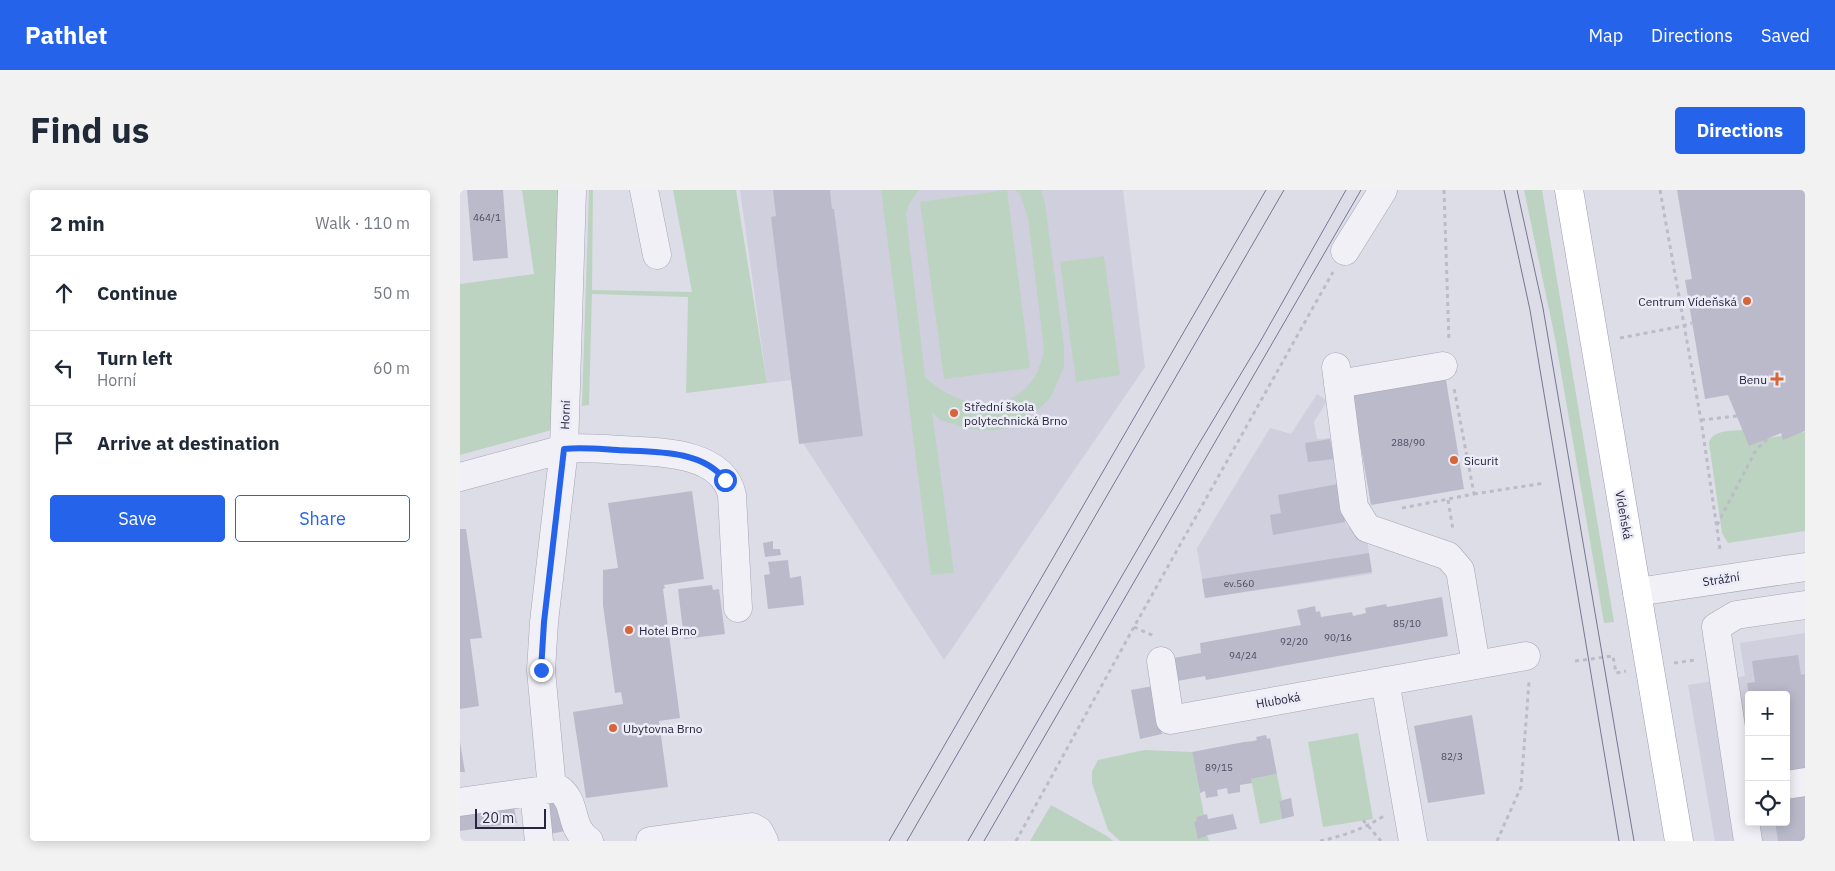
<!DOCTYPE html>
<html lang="en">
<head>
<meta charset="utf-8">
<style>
  :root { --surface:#fff; --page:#f2f2f3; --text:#1f2937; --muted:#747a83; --line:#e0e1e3; --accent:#2563eb }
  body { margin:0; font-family:"IBM Plex Sans",sans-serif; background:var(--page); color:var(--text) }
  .controls { position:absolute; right:15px; bottom:15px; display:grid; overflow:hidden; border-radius:5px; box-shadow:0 2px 12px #0003 }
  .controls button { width:45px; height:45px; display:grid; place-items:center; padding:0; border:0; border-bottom:1px solid var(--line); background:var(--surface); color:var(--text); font:25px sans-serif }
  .scale { position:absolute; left:15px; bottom:12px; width:71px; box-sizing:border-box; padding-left:5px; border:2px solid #272540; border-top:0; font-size:14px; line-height:18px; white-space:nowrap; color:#272540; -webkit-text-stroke:4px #ececf6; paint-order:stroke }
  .stop { position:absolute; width:15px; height:15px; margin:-11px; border:4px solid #2563eb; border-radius:50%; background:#fff }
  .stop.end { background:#2563eb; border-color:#fff; box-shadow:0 1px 5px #0008 }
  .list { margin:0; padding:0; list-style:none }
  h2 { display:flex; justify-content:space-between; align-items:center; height:65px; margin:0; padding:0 20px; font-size:21px }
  h2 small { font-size:16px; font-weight:400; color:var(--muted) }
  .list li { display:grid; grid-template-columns:32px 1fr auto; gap:15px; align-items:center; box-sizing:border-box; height:75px; padding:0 20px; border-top:1px solid var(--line) }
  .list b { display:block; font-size:19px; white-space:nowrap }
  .list p { margin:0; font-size:16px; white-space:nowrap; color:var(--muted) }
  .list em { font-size:16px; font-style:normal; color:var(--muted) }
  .actions { display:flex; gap:10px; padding:15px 20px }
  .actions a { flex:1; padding:11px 0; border:1px solid var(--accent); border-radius:5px; text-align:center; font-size:18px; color:var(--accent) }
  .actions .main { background:var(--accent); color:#fff }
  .icon { flex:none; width:28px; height:28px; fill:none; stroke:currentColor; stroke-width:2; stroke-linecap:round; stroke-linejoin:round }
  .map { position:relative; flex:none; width:1345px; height:651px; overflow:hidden; border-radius:5px }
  header { display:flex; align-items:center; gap:30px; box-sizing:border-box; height:70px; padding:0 25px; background:var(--accent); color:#fff }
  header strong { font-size:24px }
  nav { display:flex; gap:28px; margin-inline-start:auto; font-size:18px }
  .intro { display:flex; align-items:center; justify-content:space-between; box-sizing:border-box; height:120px; padding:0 30px }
  h1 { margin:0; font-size:35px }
  .button { padding:12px 22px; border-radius:5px; background:var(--accent); color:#fff; font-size:18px; font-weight:700 }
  main { display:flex; gap:30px; padding:0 30px }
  aside { flex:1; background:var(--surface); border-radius:5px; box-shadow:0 2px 12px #0003 }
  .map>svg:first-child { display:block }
  .built { fill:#cfcfdd; fill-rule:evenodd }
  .green { fill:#bdd3c1 }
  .building { fill:#bbbacb }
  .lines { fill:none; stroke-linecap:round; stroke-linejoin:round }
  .minor-casing { stroke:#a6a6b6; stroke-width:29 }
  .major-casing { stroke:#9c9bb5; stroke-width:29 }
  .path { stroke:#bcbbc7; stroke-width:3; stroke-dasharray:4 4; stroke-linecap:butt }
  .minor { stroke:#f0f0f6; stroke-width:28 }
  .major { stroke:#fff; stroke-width:28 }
  .tram { stroke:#777593; stroke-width:1 }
  .route { stroke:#2563eb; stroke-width:6 }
  .poi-dot { fill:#d86537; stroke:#ececf6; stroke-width:2 }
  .labels { text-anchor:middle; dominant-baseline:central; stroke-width:5; stroke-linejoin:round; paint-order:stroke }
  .number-label { font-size:10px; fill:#4c4a63 }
  .poi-label { font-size:12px; fill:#272540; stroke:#ececf6; text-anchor:start }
  .street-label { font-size:12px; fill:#272540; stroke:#ececf6 }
</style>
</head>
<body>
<header>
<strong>Pathlet</strong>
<nav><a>Map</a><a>Directions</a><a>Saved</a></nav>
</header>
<div class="intro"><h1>Find us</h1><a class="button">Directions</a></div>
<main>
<aside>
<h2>2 min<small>Walk · 110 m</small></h2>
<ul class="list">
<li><svg class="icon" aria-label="ahead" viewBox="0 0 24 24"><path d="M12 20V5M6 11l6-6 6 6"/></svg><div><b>Continue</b></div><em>50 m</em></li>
<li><svg class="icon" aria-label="left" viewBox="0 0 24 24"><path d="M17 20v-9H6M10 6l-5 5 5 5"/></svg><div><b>Turn left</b><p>Horní</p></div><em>60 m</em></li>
<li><svg class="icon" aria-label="arrive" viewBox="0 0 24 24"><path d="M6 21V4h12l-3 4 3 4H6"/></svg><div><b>Arrive at destination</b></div></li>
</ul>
<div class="actions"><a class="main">Save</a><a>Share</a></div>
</aside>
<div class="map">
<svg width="1345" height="651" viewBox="0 0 1345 651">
  <rect width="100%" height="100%" fill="#dddde8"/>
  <path class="built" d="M 280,0 L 663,0 L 685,177 L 484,470 L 343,253 L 331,190 L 307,193 Z
    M 857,204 L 867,211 L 854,232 L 857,249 L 870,248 L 885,332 L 888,337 L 907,349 L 912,384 L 745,408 L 737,358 L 810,238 L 831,244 Z
    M 1345,443 L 1345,651 L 1255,651 L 1228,495 L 1285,486 L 1280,453 ZM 1289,505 L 1326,505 L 1326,632 L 1289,632 Z"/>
  <path class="green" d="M 62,0 L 106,0 L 99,238 L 0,265 L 0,94 L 74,84 Z
    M 129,0 L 133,0 L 132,100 L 232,102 L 213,0 L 276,0 L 307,193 L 226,203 L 228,107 L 132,104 L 129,215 L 122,216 Z
    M 421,0 L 459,0 L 449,14 L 446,24 L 465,187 C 506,227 573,225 584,160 L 568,28 L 560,4 L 555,0 L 581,0 L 585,13 L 604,157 L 604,177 L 591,207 L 580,218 L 555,234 L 539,240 L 525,241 L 506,238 L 480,230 L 472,222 L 494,383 L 471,385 Z
    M 547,0 L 570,178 L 484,189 L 460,12 Z
    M 1064,0 L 1082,0 L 1154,432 L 1144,433 L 1096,153 Z
    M 644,66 L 660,185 L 616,192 L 600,72 Z
    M 1281,240 L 1308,248 L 1345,242 L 1345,341 L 1268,353 L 1262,343 L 1249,253 C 1252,240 1270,241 1281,240 Z
    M 898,543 L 913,629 L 863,637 L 848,552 Z
    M 684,560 L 732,562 L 744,625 L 736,627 C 738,636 747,641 749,651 L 660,651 L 648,640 L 632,593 L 632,581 L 638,570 Z
    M 817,584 L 822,610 L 819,611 L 822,629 L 800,634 L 791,589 Z
    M 591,615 L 647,646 L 653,651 L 570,651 Z"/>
  <path class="building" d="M 7,0 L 43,0 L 48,68 L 13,71 Z
    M 313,0 L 370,0 L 372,19 L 374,19 L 403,246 L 339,254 L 311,27 L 316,26 Z
    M 1217,0 L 1345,0 L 1345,241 L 1323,250 L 1321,243 L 1289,256 L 1268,205 L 1245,209 L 1225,90 L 1232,89 Z
    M 985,184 L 1004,299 L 911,315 L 891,200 Z
    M 870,249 L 874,269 L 848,272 L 845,253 Z
    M 878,294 L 885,332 L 813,345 L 810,325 L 821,323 L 818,305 Z
    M 232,301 L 244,389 L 204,395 L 205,398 L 203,399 L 220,528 L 199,531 L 208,597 L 126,608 L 113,522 L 163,514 L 161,502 L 155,503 L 143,415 L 143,380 L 158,378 L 148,313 Z
    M 0,339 L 6,339 L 22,448 L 10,449 L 19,516 L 0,519 Z
    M 313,351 L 313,359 L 320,359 L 321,365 L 305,367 L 303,353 Z
    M 909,363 L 912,382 L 745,408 L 742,389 Z
    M 328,370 L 330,388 L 341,386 L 344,415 L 308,419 L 304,385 L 310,384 L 308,372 Z
    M 252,395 L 253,400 L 259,399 L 265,444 L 224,449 L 218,399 Z
    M 982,407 L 988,446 L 746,490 L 745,486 L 712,492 L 708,469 L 741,463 L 740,453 L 841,435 L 837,420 L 855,416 L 856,422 L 860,421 L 861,427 L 892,422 L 893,426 L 906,423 L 905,418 L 926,414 L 927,417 Z
    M 1338,465 L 1341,485 L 1345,484 L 1345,651 L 1318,651 L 1315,632 L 1326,632 L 1326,505 L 1289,505 L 1287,493 L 1295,492 L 1292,471 Z
    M 693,496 L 702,544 L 680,549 L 671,500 Z
    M 1012,525 L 1025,604 L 968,613 L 954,536 Z
    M 806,545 L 807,549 L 810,548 L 817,584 L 791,589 L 792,593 L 780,595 L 780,602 L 768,604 L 767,598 L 757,600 L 758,606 L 746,608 L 745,601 L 740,603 L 732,562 L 784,552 L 794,551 L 797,550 L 796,547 Z
    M 0,552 L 5,582 L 0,582 Z
    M 100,607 L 105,641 L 90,644 L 85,609 Z
    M 831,608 L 834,626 L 822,629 L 819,611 Z
    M 53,612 L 57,633 L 0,641 L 0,622 Z
    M 747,624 L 748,629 L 773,624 L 777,639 L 748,645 L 738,649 L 734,632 L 737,631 L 736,627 Z"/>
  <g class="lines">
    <g class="minor-casing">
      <path id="minor" d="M 184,0 L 197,65
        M 885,61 L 923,0
        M 876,177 L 894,317 L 907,338 L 988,366 L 1000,380 L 1016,475
        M 878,194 L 983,176
        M 0,287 L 104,259 C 123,257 142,259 162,260 C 197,262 262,261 272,305 L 278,418
        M 1177,402 L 1345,377
        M 701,471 L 710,530 L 1066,466
        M 925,491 L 953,651
        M 1326,595 L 1345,592
        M 92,599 L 81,480 L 84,432 L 104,259 L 112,0
        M 74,602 L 79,651
        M 0,612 L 92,599 L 99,599 C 118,613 108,637 129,651
        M 190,651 L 292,637 L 299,641 L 304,651
        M 1288,651 L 1256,437 L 1276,425 L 1345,415"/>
    </g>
    <g class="major-casing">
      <path id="major" d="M 1109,0 L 1219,651"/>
    </g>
    <path class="path" d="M 984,0 L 989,152
      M 1200,0 L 1241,230 L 1260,359
      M 1160,148 L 1223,136 L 1232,133
      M 1241,230 L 1277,226
      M 1014,304 L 1085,293
      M 988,310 L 993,340
      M 942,318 L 1014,304 L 994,198
      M 1257,335 L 1296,260 L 1308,248
      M 674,437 L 694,446
      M 1115,471 L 1153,466 L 1156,483 L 1166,481
      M 1214,473 L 1235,470
      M 903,630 L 921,651
      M 556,651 L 674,437 L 873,82
      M 860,651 C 883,646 903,639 924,626
      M 1037,651 L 1061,597 L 1069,492"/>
    <use href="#minor" class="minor"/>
    <use href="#major" class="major"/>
    <path class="tram" d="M 1044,0 L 1070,120 L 1159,651
      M 1057,0 L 1083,118 L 1174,651
      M 429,651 L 806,0
      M 447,651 L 824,0
      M 508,651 L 734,262 L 800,152 L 886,0
      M 524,651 L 901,0"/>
  </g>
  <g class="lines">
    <path class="route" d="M 81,480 L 84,432 L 104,259 C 122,257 139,259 157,260 C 192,262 242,259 265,290"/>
  </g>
  <g class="poi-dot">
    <circle cx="1287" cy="111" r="5"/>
    <path d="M1314.5 181.5h5v5h5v5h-5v5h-5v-5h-5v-5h5z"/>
    <circle cx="494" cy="223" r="5"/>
    <circle cx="994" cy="270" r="5"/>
    <circle cx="169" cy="440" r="5"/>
    <circle cx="153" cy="538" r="5"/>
  </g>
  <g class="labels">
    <g class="number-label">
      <text x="27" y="27">464/1</text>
      <text x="948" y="252">288/90</text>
      <text x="779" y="393">ev.560</text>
      <text x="947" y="433">85/10</text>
      <text x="878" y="447">90/16</text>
      <text x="834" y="451">92/20</text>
      <text x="783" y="465">94/24</text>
      <text x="992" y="566">82/3</text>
      <text x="759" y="577">89/15</text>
    </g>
    <g class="poi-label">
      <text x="1277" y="111" text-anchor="end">Centrum Vídeňská</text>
      <text x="1307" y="189" text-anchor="end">Benu</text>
      <text x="504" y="216">Střední škola<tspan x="504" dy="14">polytechnická Brno</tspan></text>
      <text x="1004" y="270">Sicurit</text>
      <text x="179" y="440">Hotel Brno</text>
      <text x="163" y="538">Ubytovna Brno</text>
    </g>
    <g class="street-label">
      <text transform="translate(105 225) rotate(-88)">Horní</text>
      <text transform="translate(1164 325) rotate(80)">Vídeňská</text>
      <text transform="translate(1261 389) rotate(-9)">Strážní</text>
      <text transform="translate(818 510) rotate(-10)">Hluboká</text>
    </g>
  </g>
</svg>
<div class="controls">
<button>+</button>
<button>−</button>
<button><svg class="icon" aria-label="locate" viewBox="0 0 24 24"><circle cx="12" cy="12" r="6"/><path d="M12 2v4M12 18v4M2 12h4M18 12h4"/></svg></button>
</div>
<div class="scale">20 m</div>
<div class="stop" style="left:265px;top:290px"></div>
<div class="stop end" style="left:81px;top:480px"></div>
</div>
</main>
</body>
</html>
